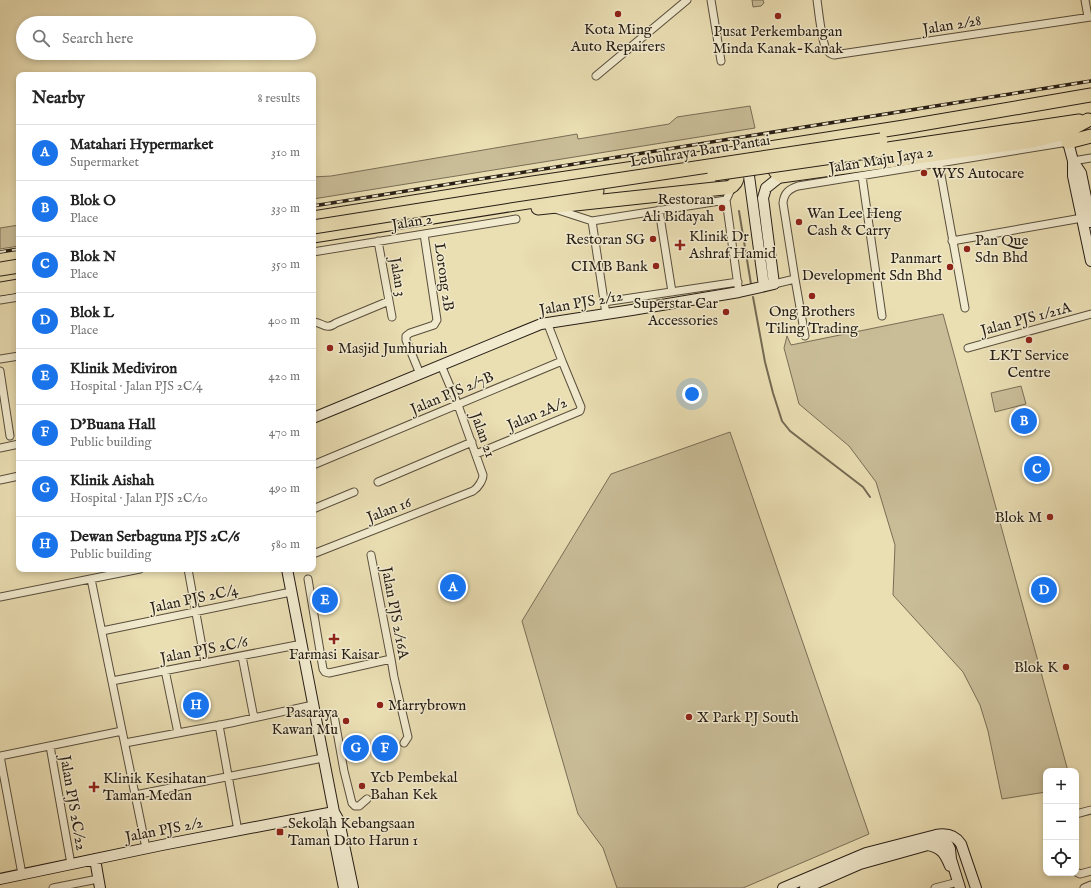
<!DOCTYPE html>
<html lang="en">
<head>
<meta charset="utf-8">
<style>
  :root { --surface:#fff; --page:#f2f2f2; --text:#222; --muted:#767676; --line:#e0e0e0; --accent:#1a73e8 }
  body { margin:0; font-family:"IM FELL English",serif; background:var(--page); color:var(--text) }
  .controls { position:absolute; right:12px; bottom:12px; display:grid; overflow:hidden; border-radius:8px; box-shadow:0 2px 6px #0003 }
  .controls button { width:36px; height:36px; display:grid; place-items:center; padding:0; border:0; border-bottom:1px solid var(--line); background:var(--surface); color:var(--text); font:20px sans-serif }
  .you { position:absolute; left:692px; top:394px; width:14px; height:14px; margin:-10px; border:3px solid #fff; border-radius:50%; background:#1a73e8; box-shadow:0 0 0 6px #1a73e833 }
  .badge { display:grid; place-items:center; width:26px; height:26px; border-radius:50%; background:var(--accent); color:#fff; font-size:13px; font-weight:700 }
  .pin { position:absolute; translate:-50% -50%; border:2px solid #fff; box-shadow:0 1px 4px #0006 }
  .list { margin:0; padding:0; list-style:none }
  h2 { display:flex; justify-content:space-between; align-items:center; height:52px; margin:0; padding:0 16px; font-size:17px }
  h2 small { font-size:13px; font-weight:400; color:var(--muted) }
  .list li { display:grid; grid-template-columns:26px 1fr auto; gap:12px; align-items:center; box-sizing:border-box; height:56px; padding:0 16px; border-top:1px solid var(--line) }
  .list b { display:block; font-size:15px; white-space:nowrap }
  .list p { margin:0; font-size:13px; white-space:nowrap; color:var(--muted) }
  .list em { font-size:13px; font-style:normal; color:var(--muted) }
  .icon { flex:none; width:22px; height:22px; fill:none; stroke:currentColor; stroke-width:2; stroke-linecap:round; stroke-linejoin:round }
  .map { position:relative; flex:none; width:1091px; height:888px; overflow:hidden }
  .search { position:absolute; background:var(--surface); box-shadow:0 2px 6px #0003; left:16px; top:16px; width:300px; height:44px; display:flex; align-items:center; gap:10px; box-sizing:border-box; padding:0 14px; border-radius:22px; color:var(--muted); font-size:15px }
  .panel { position:absolute; background:var(--surface); box-shadow:0 2px 6px #0003; left:16px; top:72px; width:300px; height:500px; border-radius:8px }
  .map>svg:first-child { display:block }
  .green { fill:#c9bd98; stroke:#786e56 }
  .lines { fill:none; stroke-linecap:round; stroke-linejoin:round }
  .stream { stroke:#746a53; stroke-width:2 }
  .street-casing { stroke:#584e3c; stroke-width:9 }
  .secondary-casing { stroke:#271e15; stroke-width:12 }
  .highway-casing { stroke:#271e15; stroke-width:15 }
  .street { stroke:#f1eace; stroke-width:7 }
  .secondary { stroke:#f1eace; stroke-width:10 }
  .highway { stroke:#eadeb3; stroke-width:13 }
  .rail-casing { stroke:#271e15; stroke-width:3.5 }
  .rail { stroke:#f1eace; stroke-width:2; stroke-dasharray:6; stroke-linecap:butt }
  .highway-bridge-casing { stroke:#271e15; stroke-width:15; stroke-linecap:butt }
  .highway-bridge { stroke:#eadeb3; stroke-width:13 }
  .poi-dot { fill:#8f2418; stroke:#f1eace; stroke-width:1.5 }
  .labels { text-anchor:middle; dominant-baseline:central; stroke-width:3; stroke-linejoin:round; paint-order:stroke }
  .street-label { font-size:15px; fill:#271e15; stroke:#f1eace }
  .poi-label { font-size:15px; fill:#271e15; stroke:#f1eace; text-anchor:start }
</style>
</head>
<body>
<div class="map">
<svg width="1091" height="888" viewBox="0 0 1091 888">
  <rect width="100%" height="100%" fill="#eadeb3"/>
  <filter id="stains"><feTurbulence type="fractalNoise" baseFrequency=".005" numOctaves="4"/><feColorMatrix values="0 0 0 0 .2 0 0 0 0 .09 0 0 0 0 .02 0 0 0 .5 -.17"/></filter>
  <radialGradient id="worn" r=".72"><stop offset=".6" stop-color="#630" stop-opacity="0"/><stop offset="1" stop-color="#630" stop-opacity=".3"/></radialGradient>
  <path class="green" d="M 752,0 L 763,0 L 764,3 L 761,6 L 753,7 Z
    M 750,106 L 755,128 L 313,199 L 313,177 L 331,176 L 577,134 L 578,139 L 669,124 L 677,117 Z
    M 19,225 L 19,246 L 0,249 L 0,228 Z
    M 943,314 L 1068,771 L 1046,771 L 1046,792 L 1002,799 L 988,731 L 980,705 L 963,672 L 893,595 L 895,545 L 876,482 L 849,446 L 799,404 L 784,348 L 787,336 L 791,345 Z
    M 1021,386 L 1026,404 L 995,412 L 991,393 Z
    M 730,432 L 869,834 L 743,888 L 617,888 L 603,848 L 578,814 L 522,621 L 611,474 Z"/>
  <g class="lines">
    <path class="stream" d="M 739,211 L 751,284
      M 753,297 L 765,362 L 773,393 L 782,421 L 790,431 L 863,487 L 870,497"/>
    <g class="street-casing">
      <path id="street" d="M 711,0 L 721,61
        M 817,0 C 819,13 821,38 826,49 C 828,52 830,54 834,55 L 1091,17
        M 1085,0 L 1088,17
        M 596,76 L 687,0
        M 1073,161 L 1091,158
        M 939,164 L 965,308
        M 862,176 L 882,316
        M 732,187 L 726,200 L 738,286
        M 555,209 L 592,221 L 726,200
        M 659,210 L 672,292
        M 592,221 L 606,314
        M 378,241 L 392,317
        M 952,241 L 1082,218
        M 313,252 L 516,219
        M 795,279 L 805,336
        M 774,284 L 795,279 L 783,203 C 784,193 789,189 798,186 L 1068,142
        M 0,300 L 19,297
        M 604,302 L 738,282
        M 313,322 C 323,322 325,331 336,323 L 389,301
        M 968,348 L 1091,314
        M 0,359 L 19,356
        M 0,371 L 10,436
        M 420,374 L 406,340 L 406,336 L 410,333 L 434,325 L 437,320 L 424,234
        M 0,448 L 19,444
        M 476,454 L 580,411 L 581,407 L 562,361
        M 313,465 L 562,361 L 547,322
        M 0,480 L 19,476
        M 378,482 L 472,442
        M 313,509 L 354,492
        M 313,554 L 473,491 C 478,488 483,480 483,475 L 458,405 L 441,365
        M 371,555 L 391,659 L 394,677 L 408,737 L 404,743
        M 188,569 L 205,663
        M 91,579 L 146,848
        M 308,579 L 323,669 L 325,672 L 329,673 L 391,659
        M 0,597 L 140,569
        M 102,631 L 291,592
        M 242,656 L 254,718
        M 165,670 L 178,733
        M 112,681 L 302,644
        M 334,715 L 344,771 L 352,803 L 355,806 L 359,806 L 367,799
        M 219,725 L 238,831
        M 125,743 L 231,723 L 313,705
        M 50,746 L 71,864
        M 0,756 L 122,731
        M 0,756 L 22,874
        M 135,795 L 323,758
        M 1076,814 L 1091,810
        M 1076,872 L 1080,874 L 1091,871
        M 53,888 L 98,879
        M 935,888 L 958,882
        M 1084,888 L 1091,885"/>
    </g>
    <g class="secondary-casing">
      <path id="secondary" d="M 1068,142 L 1073,161 L 1081,173 L 1091,222
        M 1073,161 L 1073,176 L 1091,261
        M 752,164 L 749,176 L 764,286
        M 313,418 L 541,324 L 632,310 L 739,292 L 774,284 L 763,198 L 766,188 L 781,176
        M 287,569 L 334,812 L 339,821 L 353,888
        M 334,812 L 331,823 L 344,888
        M 928,845 C 942,848 945,854 950,866
        M 95,859 L 100,888
        M 0,879 L 162,845 L 334,812
        M 783,888 L 866,853 L 936,835 C 947,833 955,835 961,844 L 976,888
        M 805,888 L 860,864 L 935,843 L 944,843 L 948,845 L 950,849 L 951,859 L 960,888"/>
    </g>
    <g class="highway-casing">
      <path id="highway" d="M 1068,142 L 1091,136
        M 881,150 L 1079,121
        M 776,156 C 771,164 773,172 781,176 L 1032,141 L 1062,134 L 1088,120
        M 538,208 L 724,188 C 727,188 732,187 734,184 C 740,178 736,167 732,162
        M 313,218 L 526,184 L 789,145 L 904,127 L 1091,95
        M 313,236 L 597,191
        M 0,269 L 19,266
        M 0,289 L 19,286"/>
    </g>
    <use href="#street" class="street"/>
    <use href="#secondary" class="secondary"/>
    <use href="#highway" class="highway"/>
    <g class="rail-casing">
      <path id="rail" d="M 313,206 L 1091,81
        M 0,252 L 19,249"/>
    </g>
    <use href="#rail" class="rail"/>
    <g class="highway-bridge-casing">
      <path id="highway-bridge" d="M 714,174 L 881,150
        M 313,227 L 503,197 L 881,140"/>
    </g>
    <use href="#highway-bridge" class="highway-bridge"/>
  </g>
  <g class="poi-dot">
    <circle cx="618" cy="14" r="4"/>
    <circle cx="778" cy="16" r="4"/>
    <circle cx="924" cy="173" r="4"/>
    <circle cx="722" cy="208" r="4"/>
    <circle cx="799" cy="222" r="4"/>
    <circle cx="653" cy="239" r="4"/>
    <path d="M678 239h4v4h4v4h-4v4h-4v-4h-4v-4h4z"/>
    <circle cx="967" cy="249" r="4"/>
    <circle cx="656" cy="266" r="4"/>
    <circle cx="950" cy="267" r="4"/>
    <circle cx="812" cy="296" r="4"/>
    <circle cx="726" cy="312" r="4"/>
    <circle cx="1029" cy="340" r="4"/>
    <circle cx="330" cy="348" r="4"/>
    <circle cx="1050" cy="517" r="4"/>
    <path d="M332 633h4v4h4v4h-4v4h-4v-4h-4v-4h4z"/>
    <circle cx="1066" cy="667" r="4"/>
    <circle cx="380" cy="705" r="4"/>
    <circle cx="689" cy="717" r="4"/>
    <circle cx="346" cy="721" r="4"/>
    <circle cx="362" cy="786" r="4"/>
    <path d="M92 781h4v4h4v4h-4v4h-4v-4h-4v-4h4z"/>
    <rect x="276" y="828" width="8" height="8" rx="2"/>
  </g>
  <g class="labels">
    <g class="street-label">
      <text transform="translate(952 25) rotate(-9)">Jalan 2/28</text>
      <text transform="translate(700 151) rotate(-9)">Lebuhraya Baru Pantai</text>
      <text transform="translate(881 160) rotate(-9)">Jalan Maju Jaya 2</text>
      <text transform="translate(412 222) rotate(-9)">Jalan 2</text>
      <text transform="translate(398 277) rotate(80)">Jalan 3</text>
      <text transform="translate(444 277) rotate(82)">Lorong 2B</text>
      <text transform="translate(581 303) rotate(-10)">Jalan PJS 2/12</text>
      <text transform="translate(1026 319) rotate(-15)">Jalan PJS 1/21A</text>
      <text transform="translate(452 393) rotate(-23)">Jalan PJS 2/7B</text>
      <text transform="translate(537 414) rotate(-23)">Jalan 2A/2</text>
      <text transform="translate(483 435) rotate(70)">Jalan 21</text>
      <text transform="translate(389 510) rotate(-21)">Jalan 16</text>
      <text transform="translate(194 599) rotate(-12)">Jalan PJS 2C/4</text>
      <text transform="translate(395 613) rotate(79)">Jalan PJS 2/16A</text>
      <text transform="translate(204 650) rotate(-11)">Jalan PJS 2C/6</text>
      <text transform="translate(73 803) rotate(80)">Jalan PJS 2C/22</text>
      <text transform="translate(164 830) rotate(-11)">Jalan PJS 2/2</text>
    </g>
    <g class="poi-label">
      <text x="618" y="29" text-anchor="middle">Kota Ming<tspan x="618" dy="17">Auto Repairers</tspan></text>
      <text x="778" y="31" text-anchor="middle">Pusat Perkembangan<tspan x="778" dy="17">Minda Kanak-Kanak</tspan></text>
      <text x="932" y="173">WYS Autocare</text>
      <text x="714" y="199" text-anchor="end">Restoran<tspan x="714" dy="17">Ali Bidayah</tspan></text>
      <text x="807" y="213">Wan Lee Heng<tspan x="807" dy="17">Cash &amp; Carry</tspan></text>
      <text x="689" y="236">Klinik Dr<tspan x="689" dy="17">Ashraf Hamid</tspan></text>
      <text x="645" y="239" text-anchor="end">Restoran SG</text>
      <text x="975" y="240">Pan Que<tspan x="975" dy="17">Sdn Bhd</tspan></text>
      <text x="942" y="258" text-anchor="end">Panmart<tspan x="942" dy="17">Development Sdn Bhd</tspan></text>
      <text x="648" y="266" text-anchor="end">CIMB Bank</text>
      <text x="718" y="303" text-anchor="end">Superstar Car<tspan x="718" dy="17">Accessories</tspan></text>
      <text x="812" y="311" text-anchor="middle">Ong Brothers<tspan x="812" dy="17">Tiling Trading</tspan></text>
      <text x="338" y="348">Masjid Jumhuriah</text>
      <text x="1029" y="355" text-anchor="middle">LKT Service<tspan x="1029" dy="17">Centre</tspan></text>
      <text x="1042" y="517" text-anchor="end">Blok M</text>
      <text x="334" y="654" text-anchor="middle">Farmasi Kaisar</text>
      <text x="1058" y="667" text-anchor="end">Blok K</text>
      <text x="388" y="705">Marrybrown</text>
      <text x="338" y="712" text-anchor="end">Pasaraya<tspan x="338" dy="17">Kawan Mu</tspan></text>
      <text x="697" y="717">X Park PJ South</text>
      <text x="370" y="777">Ycb Pembekal<tspan x="370" dy="17">Bahan Kek</tspan></text>
      <text x="103" y="778">Klinik Kesihatan<tspan x="103" dy="17">Taman Medan</tspan></text>
      <text x="288" y="823">Sekolah Kebangsaan<tspan x="288" dy="17">Taman Dato Harun 1</tspan></text>
    </g>
  </g>
  <rect width="100%" height="100%" filter="url(#stains)"/>
  <rect width="100%" height="100%" fill="url(#worn)"/>
</svg>
<div class="controls">
<button>+</button>
<button>−</button>
<button><svg class="icon" aria-label="locate" viewBox="0 0 24 24"><circle cx="12" cy="12" r="6"/><path d="M12 2v4M12 18v4M2 12h4M18 12h4"/></svg></button>
</div>
<div class="you"></div>
<div class="pin badge" style="left:453px;top:587px">A</div>
<div class="pin badge" style="left:1024px;top:421px">B</div>
<div class="pin badge" style="left:1037px;top:469px">C</div>
<div class="pin badge" style="left:1044px;top:590px">D</div>
<div class="pin badge" style="left:325px;top:600px">E</div>
<div class="pin badge" style="left:385px;top:748px">F</div>
<div class="pin badge" style="left:356px;top:748px">G</div>
<div class="pin badge" style="left:196px;top:705px">H</div>
<div class="search"><svg class="icon" aria-label="search" viewBox="0 0 24 24"><circle cx="10" cy="10" r="6"/><path d="M15 15l6 6"/></svg>Search here</div>
<section class="panel">
<h2>Nearby<small>8 results</small></h2>
<ul class="list">
<li><span class="badge">A</span><div><b>Matahari Hypermarket</b><p>Supermarket</p></div><em>310 m</em></li>
<li><span class="badge">B</span><div><b>Blok O</b><p>Place</p></div><em>330 m</em></li>
<li><span class="badge">C</span><div><b>Blok N</b><p>Place</p></div><em>350 m</em></li>
<li><span class="badge">D</span><div><b>Blok L</b><p>Place</p></div><em>400 m</em></li>
<li><span class="badge">E</span><div><b>Klinik Mediviron</b><p>Hospital · Jalan PJS 2C/4</p></div><em>420 m</em></li>
<li><span class="badge">F</span><div><b>D'Buana Hall</b><p>Public building</p></div><em>470 m</em></li>
<li><span class="badge">G</span><div><b>Klinik Aishah</b><p>Hospital · Jalan PJS 2C/10</p></div><em>490 m</em></li>
<li><span class="badge">H</span><div><b>Dewan Serbaguna PJS 2C/6</b><p>Public building</p></div><em>580 m</em></li>
</ul>
</section>
</div>
</body>
</html>
